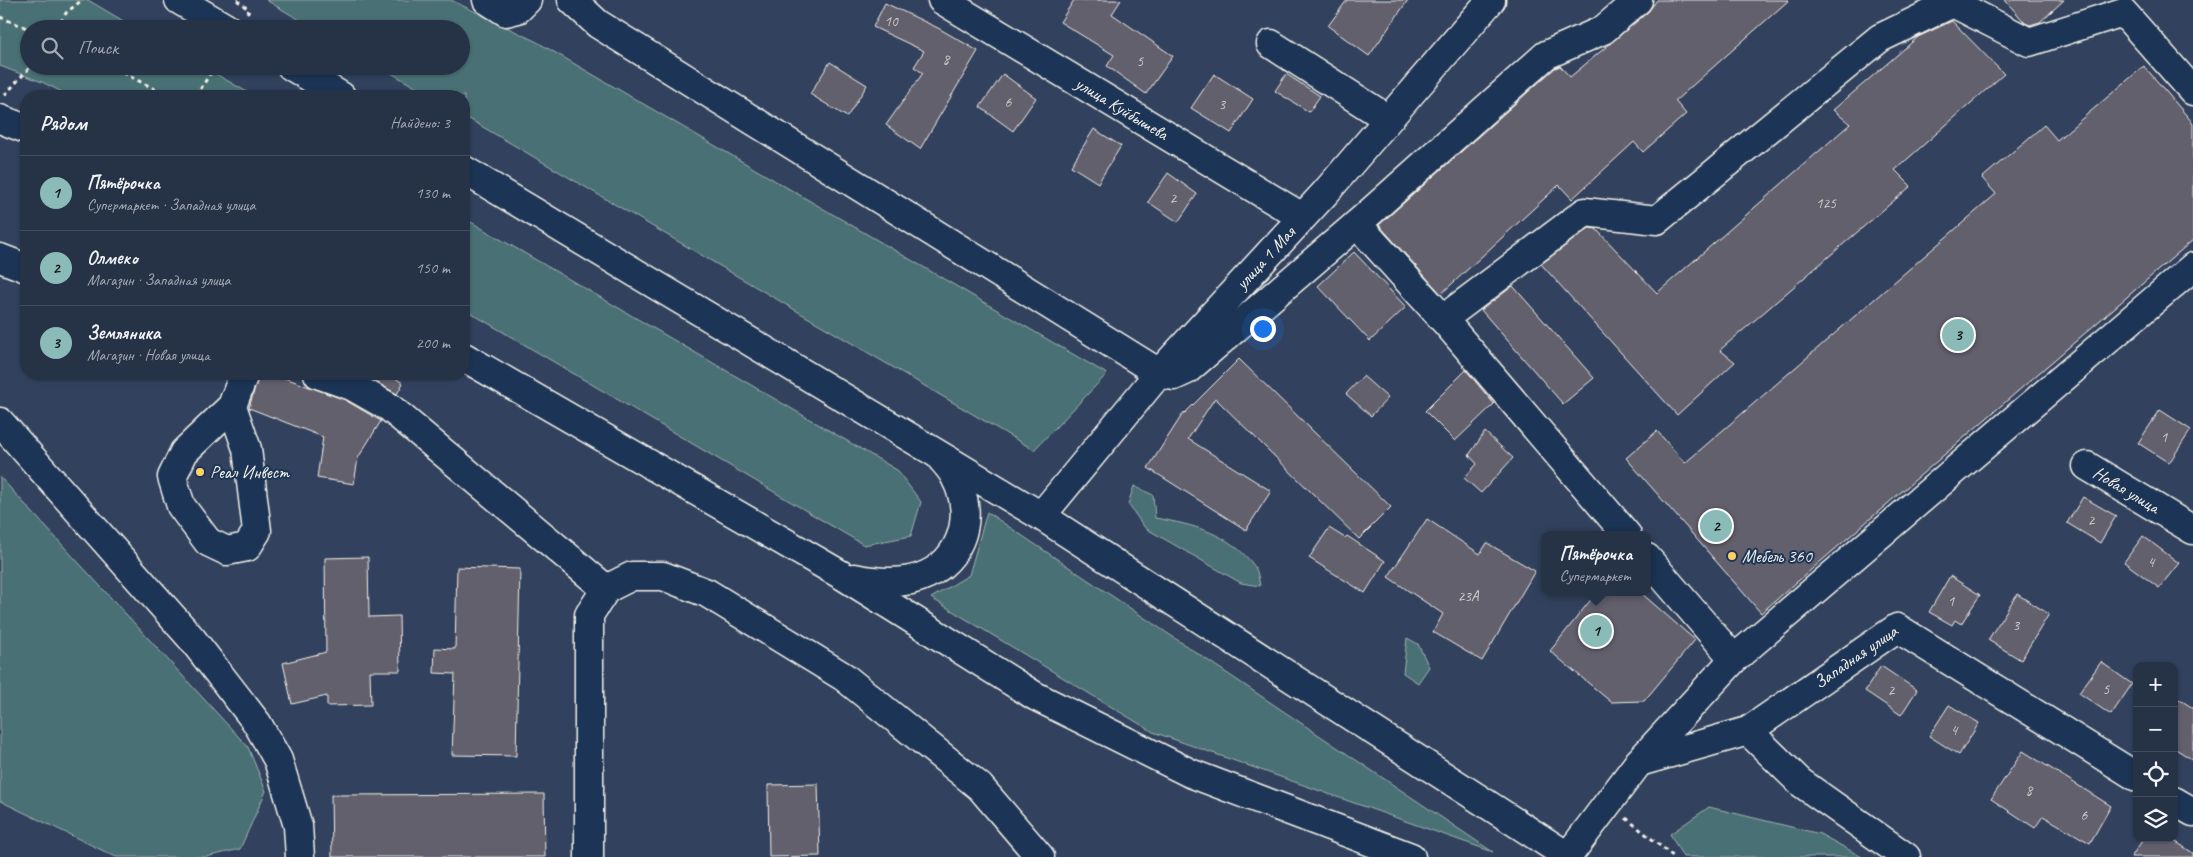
<!DOCTYPE html>
<html lang="ru">
<head>
<meta charset="utf-8">
<style>
  :root { --surface:#263246; --page:#323e51; --text:#f1f3f6; --muted:#a4aab3; --line:#424d5f; --accent:#8bbbb9 }
  body { margin:0; font-family:Caveat,sans-serif; background:var(--page); color:var(--text) }
  .controls { position:absolute; right:15px; bottom:15px; display:grid; overflow:hidden; border-radius:10px; box-shadow:0 1px 4px #0004 }
  .controls button { width:45px; height:45px; display:grid; place-items:center; padding:0; border:0; border-bottom:1px solid var(--line); background:var(--surface); color:var(--text); font:25px sans-serif }
  .you { position:absolute; left:1262px; top:328px; width:18px; height:18px; margin:-12px; border:4px solid #fff; border-radius:50%; background:#1a73e8; box-shadow:0 0 0 8px #1a73e833 }
  .badge { display:grid; place-items:center; width:32px; height:32px; border-radius:50%; background:var(--accent); color:#111; font-size:16px; font-weight:700 }
  .pin { position:absolute; translate:-50% -50%; border:2px solid #fff; box-shadow:0 1px 5px #0006 }
  .popup { position:absolute; left:1541px; top:531px; width:110px; height:65px; box-sizing:border-box; display:grid; place-content:center; border-radius:10px; background:var(--surface); filter:drop-shadow(0 1px 4px #0005); font-size:16px; white-space:nowrap; color:var(--muted) }
  .popup b { font-size:19px; color:var(--text) }
  .popup::after { content:''; position:absolute; left:50%; top:100%; margin-left:-10px; border:10px solid transparent; border-top-color:var(--surface) }
  .list { margin:0; padding:0; list-style:none }
  h2 { display:flex; justify-content:space-between; align-items:center; height:65px; margin:0; padding:0 20px; font-size:21px }
  h2 small { font-size:16px; font-weight:400; color:var(--muted) }
  .list li { display:grid; grid-template-columns:32px 1fr auto; gap:15px; align-items:center; box-sizing:border-box; height:75px; padding:0 20px; border-top:1px solid var(--line) }
  .list b { display:block; font-size:19px; white-space:nowrap }
  .list p { margin:0; font-size:16px; white-space:nowrap; color:var(--muted) }
  .list em { font-size:16px; font-style:normal; color:var(--muted) }
  .icon { flex:none; width:28px; height:28px; fill:none; stroke:currentColor; stroke-width:2; stroke-linecap:round; stroke-linejoin:round }
  .map { position:relative; flex:none; width:2193px; height:857px; overflow:hidden }
  .search { position:absolute; background:var(--surface); box-shadow:0 1px 4px #0004; left:20px; top:20px; width:450px; height:55px; display:flex; align-items:center; gap:12px; box-sizing:border-box; padding:0 18px; border-radius:28px; color:var(--muted); font-size:19px }
  .panel { position:absolute; background:var(--surface); box-shadow:0 1px 4px #0004; left:20px; top:90px; width:450px; height:290px; border-radius:20px }
  .map>svg:first-child { display:block }
  .green { fill:#4a7174; stroke:#9fb1ae }
  .building { fill:#63616e; stroke:#f4f1e8 }
  .lines { fill:none; stroke-linecap:round; stroke-linejoin:round }
  .minor-casing { stroke:#f4f1e8; stroke-width:31 }
  .major-casing { stroke:#f4f1e8; stroke-width:31 }
  .path { stroke:#f4f1e8; stroke-width:3; stroke-dasharray:4 4; stroke-linecap:butt }
  .minor { stroke:#1d3557; stroke-width:28 }
  .major { stroke:#1d3557; stroke-width:28 }
  .poi-dot { fill:#ffd166; stroke:#1d3557; stroke-width:2 }
  .labels { text-anchor:middle; dominant-baseline:central; stroke-width:4; stroke-linejoin:round; paint-order:stroke }
  .number-label { font-size:15px; fill:#d0cdca }
  .street-label { font-size:18px; fill:#f4f1e8; stroke:#1d3557 }
  .poi-label { font-size:18px; fill:#f4f1e8; stroke:#1d3557; text-anchor:start }
</style>
</head>
<body>
<div class="map">
<svg width="2193" height="857" viewBox="0 0 2193 857">
  <rect width="100%" height="100%" fill="#32425e"/>
  <filter id="ink" filterUnits="userSpaceOnUse"><feTurbulence type="fractalNoise" baseFrequency=".02" numOctaves="2"/><feDisplacementMap in="SourceGraphic" scale="10" xChannelSelector="R" yChannelSelector="G"/><feConvolveMatrix kernelMatrix="1 2 1 2 8 2 1 2 1" color-interpolation-filters="sRGB"/></filter>
  <g filter="url(#ink)">
    <path class="green" d="M 0,0 L 88,0 L 137,29 L 29,29 L 29,66 L 202,66 L 254,96 L 70,96 L 42,82 L 0,66 Z
      M 266,0 L 451,0 L 537,42 L 1107,374 L 1034,450 L 464,116 L 464,96 L 431,96 L 379,66 L 461,66 L 461,29 L 315,29 Z
      M 464,218 L 897,470 L 921,502 L 911,536 L 864,545 L 464,309 Z
      M 0,477 L 248,747 L 266,791 L 240,849 L 206,857 L 116,857 L 0,801 Z
      M 1134,486 L 1153,495 L 1155,518 C 1194,525 1230,533 1255,567 C 1258,572 1259,580 1260,586 L 1241,583 L 1145,528 L 1128,504 Z
      M 987,512 L 1493,852 L 1153,732 L 931,598 L 969,575 Z
      M 1407,638 L 1418,644 L 1429,667 L 1418,683 L 1403,673 Z
      M 1709,807 L 1820,834 L 1862,857 L 1683,857 L 1670,834 Z"/>
    <path class="building" d="M 1074,0 L 1121,0 L 1112,14 L 1173,56 L 1146,94 L 1107,66 L 1114,55 L 1060,22 Z
      M 1347,0 L 1408,0 L 1369,56 L 1328,26 Z
      M 1657,0 L 1789,0 L 1675,101 L 1686,114 L 1643,152 L 1634,142 L 1572,199 L 1559,185 L 1441,294 L 1379,225 L 1555,68 L 1560,66 L 1570,77 L 1648,12 Z
      M 2005,0 L 2064,0 L 2040,22 L 2030,25 L 2025,23 Z
      M 885,3 L 938,28 L 978,51 L 920,149 L 886,125 L 923,73 L 914,67 L 924,51 L 873,27 Z
      M 1952,21 L 2004,74 L 1895,170 L 1911,186 L 1720,350 L 1735,362 L 1677,415 L 1541,264 L 1589,228 L 1596,229 L 1657,293 L 1850,124 L 1833,110 L 1918,37 Z
      M 830,62 L 867,85 L 847,117 L 810,94 Z
      M 2144,66 L 2193,123 L 2193,240 L 1761,613 L 1626,458 L 1657,431 L 1685,463 L 1996,194 L 1982,178 L 2044,125 L 2057,140 Z
      M 1003,74 L 1036,98 L 1013,131 L 980,107 Z
      M 1214,74 L 1253,99 L 1231,133 L 1191,108 Z
      M 1286,74 L 1320,96 L 1309,112 L 1275,91 Z
      M 1094,129 L 1121,146 L 1098,183 L 1071,166 Z
      M 1168,173 L 1197,194 L 1178,222 L 1148,202 Z
      M 1354,252 L 1406,307 L 1370,341 L 1318,286 Z
      M 1513,286 L 1594,378 L 1563,404 L 1481,310 Z
      M 1239,359 L 1391,507 L 1359,539 L 1215,398 L 1188,439 L 1271,491 L 1246,530 L 1148,468 L 1184,412 L 1185,413 Z
      M 1466,370 L 1494,404 L 1455,441 L 1425,411 Z
      M 259,374 L 274,374 L 345,400 L 381,421 L 358,458 L 354,484 L 317,478 L 323,437 L 249,408 Z
      M 362,374 L 388,374 L 403,383 L 397,394 Z
      M 1363,376 L 1388,398 L 1371,416 L 1346,394 Z
      M 2160,410 L 2191,430 L 2169,463 L 2138,443 Z
      M 1485,432 L 1513,458 L 1481,493 L 1464,478 L 1477,464 L 1469,455 Z
      M 2083,497 L 2116,516 L 2100,543 L 2067,523 Z
      M 1427,519 L 1480,554 L 1487,543 L 1535,571 L 1482,661 L 1433,632 L 1443,614 L 1388,577 Z
      M 1329,528 L 1345,538 L 1347,536 L 1385,561 L 1365,593 L 1309,558 Z
      M 2143,536 L 2179,563 L 2159,588 L 2124,562 Z
      M 368,557 L 369,617 L 399,616 L 400,671 L 370,671 L 371,705 L 327,706 L 327,696 L 292,704 L 283,663 L 326,652 L 325,558 Z
      M 457,567 L 520,569 L 516,756 L 452,755 L 455,674 L 434,673 L 435,648 L 455,649 Z
      M 1950,576 L 1980,595 L 1961,624 L 1955,620 L 1952,625 L 1929,612 Z
      M 1597,592 L 1640,592 L 1695,640 L 1644,701 L 1611,702 L 1550,651 Z
      M 2017,594 L 2049,614 L 2021,660 L 1988,640 Z
      M 2101,662 L 2132,684 L 2111,715 L 2079,693 Z
      M 1881,666 L 1917,690 L 1901,715 L 1865,691 Z
      M 2174,696 L 2193,708 L 2193,760 L 2174,748 Z
      M 1949,705 L 1979,723 L 1959,755 L 1929,736 Z
      M 2023,751 L 2111,806 L 2090,843 L 2043,816 L 2035,828 L 1991,799 Z
      M 818,784 L 820,856 L 769,857 L 768,785 Z
      M 544,794 L 545,857 L 332,857 L 331,795 Z
      M 2144,838 L 2170,838 L 2193,853 L 2193,857 L 2131,857 Z"/>
    <g class="lines">
      <g class="minor-casing">
        <g id="minor">
          <path d="M 487,0 L 506,12 L 518,9 L 527,0"/>
          <path d="M 572,0 L 598,24 L 1159,373 L 1174,376 L 1187,370 L 1357,224 L 1546,55 L 1603,30 L 1638,0"/>
          <path id="s1" d="M 942,0 L 1302,217"/>
          <path d="M 1271,44 L 1388,119"/>
          <path d="M 1357,224 L 1443,319"/>
          <path d="M 0,258 L 26,268"/>
          <path d="M 318,374 L 352,386 L 389,407 L 606,589"/>
          <path d="M 232,406 L 247,449 L 257,531 L 247,547 L 227,551 L 208,542 L 181,506 L 172,477 L 184,452 L 232,406 L 244,374"/>
          <path d="M 0,422 L 192,639 L 257,723 L 278,760 L 298,826 L 300,857"/>
          <path id="s2" d="M 2087,466 L 2193,530"/>
          <path id="s3" d="M 1041,516 L 1159,373 L 1325,193 L 1491,0"/>
          <path d="M 1627,535 L 1443,319 L 1585,212 L 1657,220 L 1880,38 L 1953,3 L 2029,42 L 2123,12 L 2193,91"/>
          <path d="M 1647,558 L 1734,659"/>
          <path d="M 1748,731 L 1800,782 L 1906,857"/>
          <path id="s4" d="M 1639,762 L 1748,731 L 1897,628 L 2137,777"/>
          <path d="M 2174,801 L 2193,812"/>
          <path d="M 1568,856 L 1639,762 L 1734,659 L 2193,267"/>
          <path d="M 589,857 L 589,615 L 606,589 L 632,576 L 663,576 L 707,593 L 844,677 L 980,787 L 1040,857"/>
        </g>
      </g>
      <g class="major-casing">
        <path id="major" d="M 179,0 L 228,29
          M 291,66 L 341,96
          M 0,119 L 26,129
          M 464,170 L 1041,516 L 1569,857
          M 464,357 L 845,577 L 1035,696 L 1190,773 L 1411,857
          M 854,578 C 873,582 892,584 911,580 C 959,569 978,519 955,477 C 952,470 946,464 941,458"/>
      </g>
      <path class="path" d="M 237,0 L 249,10 L 247,13
        M 0,17 L 29,29
        M 57,29 L 66,13 L 82,0
        M 109,66 L 169,96
        M 5,95 L 31,66
        M 196,96 L 215,66
        M 1626,818 L 1674,857"/>
      <use href="#minor" class="minor"/>
      <use href="#major" class="major"/>
    </g>
  </g>
  <g class="poi-dot">
    <circle cx="200" cy="472" r="5"/>
    <circle cx="1732" cy="556" r="5"/>
  </g>
  <g class="labels">
    <g class="number-label">
      <text x="891" y="21">10</text>
      <text x="946" y="59">8</text>
      <text x="1140" y="61">5</text>
      <text x="1008" y="102">6</text>
      <text x="1222" y="104">3</text>
      <text x="1173" y="198">2</text>
      <text x="1826" y="203">125</text>
      <text x="2164" y="437">1</text>
      <text x="2091" y="520">2</text>
      <text x="2151" y="562">4</text>
      <text x="1468" y="596">23А</text>
      <text x="1951" y="601">1</text>
      <text x="2016" y="625">3</text>
      <text x="2106" y="689">5</text>
      <text x="1891" y="690">2</text>
      <text x="1954" y="730">4</text>
      <text x="2029" y="790">8</text>
      <text x="2084" y="815">6</text>
    </g>
    <g class="street-label">
      <text stroke="none"><textPath href="#s1" startOffset="210">улица Куйбышева</textPath></text>
      <text stroke="none"><textPath href="#s3" startOffset="342">улица 1 Мая</textPath></text>
      <text stroke="none"><textPath href="#s2" startOffset="46">Новая улица</textPath></text>
      <text stroke="none"><textPath href="#s4" startOffset="244">Западная улица</textPath></text>
    </g>
    <g class="poi-label">
      <text x="210" y="472">Реал Инвест</text>
      <text x="1742" y="556">Мебель 360</text>
    </g>
  </g>
</svg>
<div class="controls">
<button>+</button>
<button>−</button>
<button><svg class="icon" aria-label="locate" viewBox="0 0 24 24"><circle cx="12" cy="12" r="6"/><path d="M12 2v4M12 18v4M2 12h4M18 12h4"/></svg></button>
<button><svg class="icon" aria-label="layers" viewBox="0 0 24 24"><path d="M12 4l9 5-9 5-9-5zM3 14l9 5 9-5"/></svg></button>
</div>
<div class="you"></div>
<div class="pin badge" style="left:1596px;top:631px">1</div>
<div class="popup"><b>Пятёрочка</b>Супермаркет</div>
<div class="pin badge" style="left:1716px;top:526px">2</div>
<div class="pin badge" style="left:1958px;top:335px">3</div>
<div class="search"><svg class="icon" aria-label="search" viewBox="0 0 24 24"><circle cx="10" cy="10" r="6"/><path d="M15 15l6 6"/></svg>Поиск</div>
<section class="panel">
<h2>Рядом<small>Найдено: 3</small></h2>
<ul class="list">
<li><span class="badge">1</span><div><b>Пятёрочка</b><p>Супермаркет · Западная улица</p></div><em>130 m</em></li>
<li><span class="badge">2</span><div><b>Олмеко</b><p>Магазин · Западная улица</p></div><em>150 m</em></li>
<li><span class="badge">3</span><div><b>Земляника</b><p>Магазин · Новая улица</p></div><em>200 m</em></li>
</ul>
</section>
</div>
</body>
</html>
